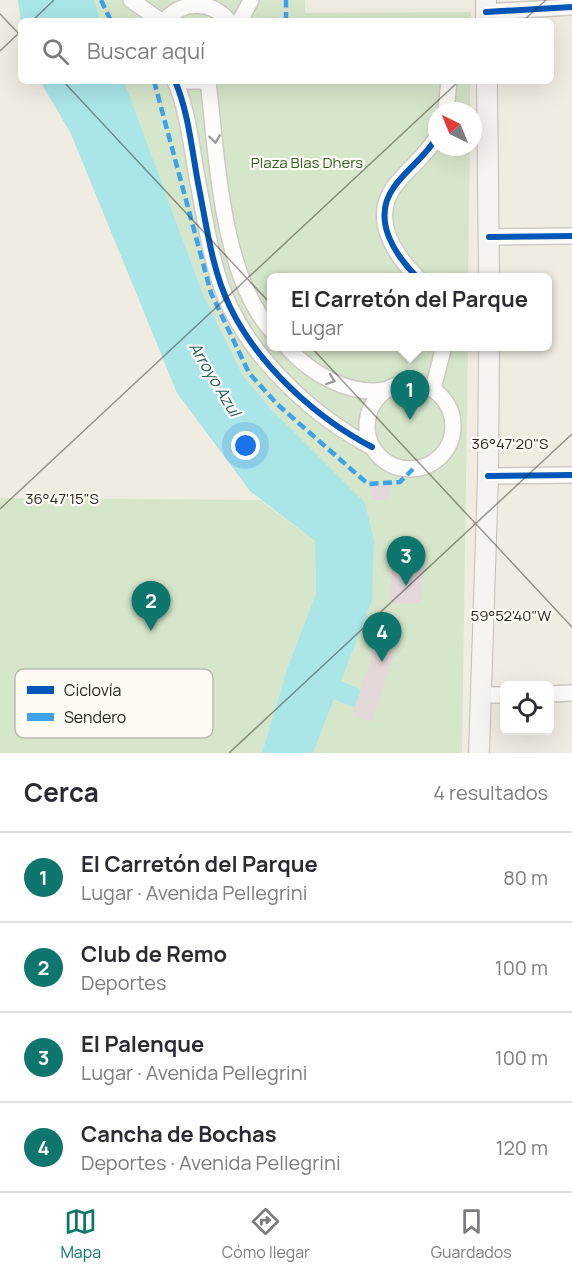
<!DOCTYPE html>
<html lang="es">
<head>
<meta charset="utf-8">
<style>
  :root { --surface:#fff; --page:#f2f2f3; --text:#2b2b33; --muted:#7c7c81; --line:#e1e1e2; --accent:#0f766e }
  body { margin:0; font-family:Manrope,sans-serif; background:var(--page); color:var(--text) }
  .controls { position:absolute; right:18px; bottom:18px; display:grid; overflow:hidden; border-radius:9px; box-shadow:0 6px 24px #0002 }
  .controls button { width:54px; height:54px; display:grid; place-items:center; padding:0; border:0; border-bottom:2px solid var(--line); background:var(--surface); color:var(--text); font:30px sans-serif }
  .compass { position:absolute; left:428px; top:102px; width:54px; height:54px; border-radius:50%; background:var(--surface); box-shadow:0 6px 24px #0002; rotate:317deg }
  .you { position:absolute; left:246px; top:446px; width:21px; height:21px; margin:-15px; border:4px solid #fff; border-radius:50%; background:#1a73e8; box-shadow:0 0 0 9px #1a73e833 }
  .badge { display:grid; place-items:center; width:39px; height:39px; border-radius:50%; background:var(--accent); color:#fff; font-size:20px; font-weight:700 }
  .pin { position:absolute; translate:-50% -50px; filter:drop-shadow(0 2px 3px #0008) }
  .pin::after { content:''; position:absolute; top:32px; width:21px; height:18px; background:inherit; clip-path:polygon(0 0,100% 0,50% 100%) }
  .popup { position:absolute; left:267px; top:273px; width:285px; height:78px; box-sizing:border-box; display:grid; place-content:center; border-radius:9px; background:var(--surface); filter:drop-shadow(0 2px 4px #0005); font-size:20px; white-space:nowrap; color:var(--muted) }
  .popup b { font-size:22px; color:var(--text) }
  .popup::after { content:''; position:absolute; left:50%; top:100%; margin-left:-12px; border:12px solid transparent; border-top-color:var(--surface) }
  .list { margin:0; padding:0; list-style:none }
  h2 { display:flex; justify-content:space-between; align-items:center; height:78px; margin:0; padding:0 24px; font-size:26px }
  h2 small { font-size:20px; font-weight:400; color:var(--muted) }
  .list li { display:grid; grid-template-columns:39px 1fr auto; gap:18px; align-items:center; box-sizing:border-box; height:90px; padding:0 24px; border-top:2px solid var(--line) }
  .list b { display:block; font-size:22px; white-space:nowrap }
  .list p { margin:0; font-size:20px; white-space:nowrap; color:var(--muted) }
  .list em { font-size:20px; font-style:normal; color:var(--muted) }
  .icon { flex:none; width:33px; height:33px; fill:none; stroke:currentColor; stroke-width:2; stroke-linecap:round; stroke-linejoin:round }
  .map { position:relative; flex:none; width:572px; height:753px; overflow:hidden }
  .search { position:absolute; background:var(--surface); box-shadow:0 6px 24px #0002; left:18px; right:18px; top:18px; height:66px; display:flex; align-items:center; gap:15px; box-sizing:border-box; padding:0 21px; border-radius:9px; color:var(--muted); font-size:22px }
  .sheet { height:438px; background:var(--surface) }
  nav { display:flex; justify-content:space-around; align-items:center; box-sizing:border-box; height:84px; border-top:2px solid var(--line); background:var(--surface); font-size:16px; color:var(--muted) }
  nav a { display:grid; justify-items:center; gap:3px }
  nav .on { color:var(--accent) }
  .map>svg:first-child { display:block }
  .green { fill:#d6e6ca }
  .water { fill:#aae5e8 }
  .building { fill:#e5d8db }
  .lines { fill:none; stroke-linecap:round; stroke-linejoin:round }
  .minor-casing { stroke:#cec9c2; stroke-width:18 }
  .major-casing { stroke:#c5bbb6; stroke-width:22 }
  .minor { stroke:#fdfcfb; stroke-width:15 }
  .major { stroke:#f7f3f1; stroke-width:20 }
  .quiet { stroke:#3ea2ea; stroke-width:4.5; stroke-dasharray:9 4.5; stroke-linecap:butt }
  .cycleway-casing { stroke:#fffbf4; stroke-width:10 }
  .cycleway { stroke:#0057b8; stroke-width:6 }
  .oneway { stroke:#9d9b98 }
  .ticks { fill:none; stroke:#28241e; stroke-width:1.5; stroke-opacity:0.45 }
  .labels { text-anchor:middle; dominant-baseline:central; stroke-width:4.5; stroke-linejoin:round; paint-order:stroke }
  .park-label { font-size:15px; fill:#306421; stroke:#fffbf4 }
  .water-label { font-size:16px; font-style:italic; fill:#196066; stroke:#fffbf4 }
  .key { fill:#fffbf4; stroke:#bebab4; stroke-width:1.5 }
  .key-label { font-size:16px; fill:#28241e }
  .ticks-label { font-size:15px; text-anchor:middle; fill:#28241e; stroke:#fffbf4; stroke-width:4.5; stroke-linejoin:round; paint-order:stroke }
</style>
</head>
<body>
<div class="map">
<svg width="572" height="753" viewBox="0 0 572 753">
  <rect width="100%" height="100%" fill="#f1ece2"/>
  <path class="green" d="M 94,0 L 305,0 L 305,13 L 471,12 L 471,21 L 101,21 Z
    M 124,81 L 470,81 L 470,111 L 437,111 L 437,147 L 470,147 L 468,277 L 272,278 L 272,346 L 468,347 L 462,753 L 313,753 L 372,600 L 272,410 L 243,376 L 203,294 Z
    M 0,498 L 260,500 L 315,541 L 316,593 L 287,669 L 262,753 L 0,753 Z"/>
  <path class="water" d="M 18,0 L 94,0 L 101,21 L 21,22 Z
    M 40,81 L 124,81 L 203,294 L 243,376 L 272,410 L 365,503 L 374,541 L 372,600 L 341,681 L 362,690 L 355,708 L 334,699 L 313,753 L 262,753 L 287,669 L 316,593 L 315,541 L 250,491 L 177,393 L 71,134 Z"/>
  <path class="building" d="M 372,485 L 390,485 L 390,500 L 372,500 Z
    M 416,554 L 424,563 L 421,603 L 394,604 L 390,599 L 392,559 L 407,561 Z
    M 380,633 L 399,638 L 372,722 L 352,715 Z"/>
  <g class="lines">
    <g class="minor-casing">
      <path id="minor" d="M 131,0 L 161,21
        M 486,12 L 572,7
        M 164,21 C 183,0 211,0 229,21
        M 240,21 L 251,0
        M 175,81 C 189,113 192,153 199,188 C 207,228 212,270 230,307 C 258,365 316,418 372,447
        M 188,81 L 205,81
        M 208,81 C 217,155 221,275 272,331
        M 446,111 L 449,81
        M 489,237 L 572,236
        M 418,278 C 394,254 371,219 394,187 C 407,169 426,156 437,137
        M 286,346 C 310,373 348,396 385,390
        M367 426a43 43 0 1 1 86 0a43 43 0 1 1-86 0Z
        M 433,389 L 444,346
        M 488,476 L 572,475
        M 550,694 L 572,693
        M 481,695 L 504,695"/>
    </g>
    <g class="major-casing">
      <path id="major" d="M 486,21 L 486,0
        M 487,81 L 489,278
        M 479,753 L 488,476 L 489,346"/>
    </g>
    <use href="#minor" class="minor"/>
    <use href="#major" class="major"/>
    <path class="quiet" d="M 101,0 L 111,21
      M 286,21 L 286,0
      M 154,81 L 211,293 L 249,373 L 277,404 L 368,484 L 400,482 L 413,469"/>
    <g class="cycleway-casing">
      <path id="cycleway" d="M 486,12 L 572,7
        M 175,81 C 189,113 192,153 199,188 C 207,228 212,270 230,307 C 258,365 316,418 372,447
        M 489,237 L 572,236
        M 418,278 C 394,254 371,219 394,187 C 407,169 426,156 437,137
        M 488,476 L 572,475"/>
    </g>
    <use href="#cycleway" class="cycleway"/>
  </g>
  <defs><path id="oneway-chevron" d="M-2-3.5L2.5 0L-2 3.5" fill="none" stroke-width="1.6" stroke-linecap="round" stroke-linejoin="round" transform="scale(1.5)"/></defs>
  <g class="oneway">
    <use href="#oneway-chevron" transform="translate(215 139) rotate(82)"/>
    <use href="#oneway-chevron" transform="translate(331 380) rotate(21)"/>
  </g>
  <path class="ticks" d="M 0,14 L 21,36M 32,21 L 54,0M 523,21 L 546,0M 0,51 L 21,31M 63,81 L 572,627M 0,509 L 459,81M 229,753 L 572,434"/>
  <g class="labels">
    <g class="park-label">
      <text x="307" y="162">Plaza Blas Dhers</text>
    </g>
    <g class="water-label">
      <text transform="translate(215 379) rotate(59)">Arroyo Azul</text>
    </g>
  </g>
  <rect x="15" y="669" width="198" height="69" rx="9" class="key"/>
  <rect x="27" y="686" width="27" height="8" fill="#0057b8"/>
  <rect x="27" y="713" width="27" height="8" fill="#3ea2ea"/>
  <g class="key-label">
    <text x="64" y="696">Ciclovía</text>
    <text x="64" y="723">Sendero</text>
  </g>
  <g class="ticks-label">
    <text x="510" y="449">36°47'20"S</text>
    <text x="62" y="504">36°47'15"S</text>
    <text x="511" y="621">59°52'40"W</text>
  </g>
</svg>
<div class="controls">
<button><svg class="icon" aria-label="locate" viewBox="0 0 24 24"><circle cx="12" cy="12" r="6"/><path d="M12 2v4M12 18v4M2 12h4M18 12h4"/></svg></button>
</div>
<svg class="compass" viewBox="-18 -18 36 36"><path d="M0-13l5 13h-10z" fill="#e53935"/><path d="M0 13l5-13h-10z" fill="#7c7c81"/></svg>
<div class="you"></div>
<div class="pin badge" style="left:410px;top:420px">1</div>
<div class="popup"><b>El Carretón del Parque</b>Lugar</div>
<div class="pin badge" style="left:151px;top:631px">2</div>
<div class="pin badge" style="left:406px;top:586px">3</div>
<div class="pin badge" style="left:382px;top:662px">4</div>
<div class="search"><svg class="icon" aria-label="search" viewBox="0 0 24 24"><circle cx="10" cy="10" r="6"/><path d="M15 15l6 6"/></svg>Buscar aquí</div>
</div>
<section class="sheet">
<h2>Cerca<small>4 resultados</small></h2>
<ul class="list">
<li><span class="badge">1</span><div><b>El Carretón del Parque</b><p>Lugar · Avenida Pellegrini</p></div><em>80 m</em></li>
<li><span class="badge">2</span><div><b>Club de Remo</b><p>Deportes</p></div><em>100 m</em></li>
<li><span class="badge">3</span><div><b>El Palenque</b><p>Lugar · Avenida Pellegrini</p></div><em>100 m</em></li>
<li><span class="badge">4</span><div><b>Cancha de Bochas</b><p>Deportes · Avenida Pellegrini</p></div><em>120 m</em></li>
</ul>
</section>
<nav>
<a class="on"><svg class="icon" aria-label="map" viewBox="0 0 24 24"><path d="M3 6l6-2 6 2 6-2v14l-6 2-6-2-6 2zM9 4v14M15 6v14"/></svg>Mapa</a>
<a><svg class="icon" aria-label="directions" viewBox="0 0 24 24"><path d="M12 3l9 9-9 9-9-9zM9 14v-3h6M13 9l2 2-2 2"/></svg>Cómo llegar</a>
<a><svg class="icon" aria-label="saved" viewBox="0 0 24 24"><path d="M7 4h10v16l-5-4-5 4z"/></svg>Guardados</a>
</nav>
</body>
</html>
